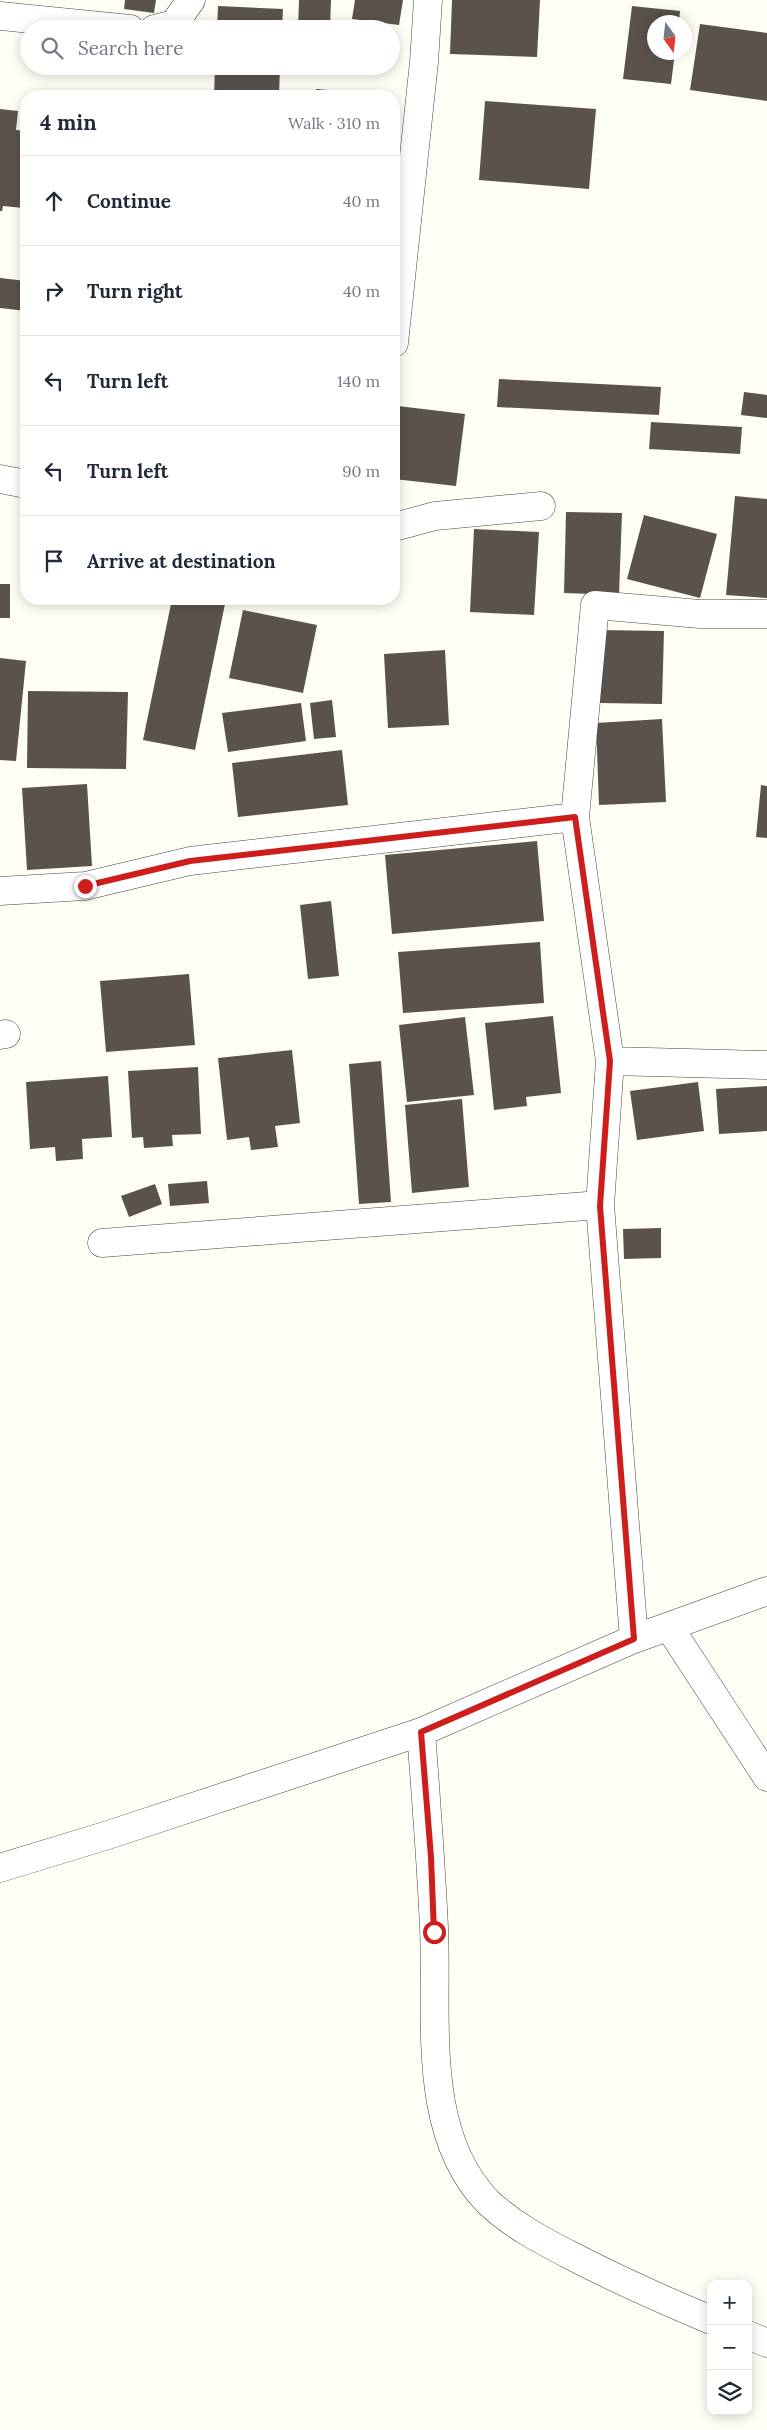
<!DOCTYPE html>
<html lang="en">
<head>
<meta charset="utf-8">
<style>
  :root { --surface:#fff; --page:#f6f6f7; --text:#1f2937; --muted:#747a83; --line:#e0e1e3 }
  body { margin:0; font-family:Lora,serif; background:var(--page); color:var(--text) }
  .controls { position:absolute; right:15px; bottom:15px; display:grid; overflow:hidden; border-radius:10px; box-shadow:0 2px 12px #0003 }
  .controls button { width:45px; height:45px; display:grid; place-items:center; padding:0; border:0; border-bottom:1px solid var(--line); background:var(--surface); color:var(--text); font:25px sans-serif }
  .compass { position:absolute; left:647px; top:15px; width:45px; height:45px; border-radius:50%; background:var(--surface); box-shadow:0 2px 12px #0003; rotate:165deg }
  .stop { position:absolute; width:15px; height:15px; margin:-11px; border:4px solid #ce1e1c; border-radius:50%; background:#fff }
  .stop.end { background:#ce1e1c; border-color:#fff; box-shadow:0 1px 5px #0008 }
  .list { margin:0; padding:0; list-style:none }
  h2 { display:flex; justify-content:space-between; align-items:center; height:65px; margin:0; padding:0 20px; font-size:21px }
  h2 small { font-size:16px; font-weight:400; color:var(--muted) }
  .list li { display:grid; grid-template-columns:32px 1fr auto; gap:15px; align-items:center; box-sizing:border-box; height:90px; padding:0 20px; border-top:1px solid var(--line) }
  .list b { display:block; font-size:19px; white-space:nowrap }
  .list em { font-size:16px; font-style:normal; color:var(--muted) }
  .icon { flex:none; width:28px; height:28px; fill:none; stroke:currentColor; stroke-width:2; stroke-linecap:round; stroke-linejoin:round }
  .map { position:relative; flex:none; width:767px; height:2430px; overflow:hidden }
  .search { position:absolute; background:var(--surface); box-shadow:0 2px 12px #0003; left:20px; top:20px; width:380px; height:55px; display:flex; align-items:center; gap:12px; box-sizing:border-box; padding:0 18px; border-radius:28px; color:var(--muted); font-size:19px }
  .panel { position:absolute; background:var(--surface); box-shadow:0 2px 12px #0003; left:20px; top:90px; width:380px; height:515px; border-radius:20px }
  .map>svg:first-child { display:block }
  .building { fill:#5b524c }
  .lines { fill:none; stroke-linecap:round; stroke-linejoin:round }
  .minor-casing { stroke:#444; stroke-width:29 }
  .minor { stroke:#fff; stroke-width:28 }
  .route { stroke:#ce1e1c; stroke-width:6 }
</style>
</head>
<body>
<div class="map">
<svg width="767" height="2430" viewBox="0 0 767 2430">
  <rect width="100%" height="100%" fill="#fffef4"/>
  <path class="building" d="M 125,0 L 156,0 L 154,13 L 124,9 Z
    M 299,0 L 331,0 L 330,29 L 298,29 Z
    M 355,0 L 403,0 L 399,25 L 352,19 Z
    M 452,0 L 540,0 L 537,57 L 450,54 Z
    M 218,6 L 283,9 L 282,29 L 217,29 Z
    M 632,6 L 680,11 L 679,22 L 654,22 L 654,52 L 675,52 L 671,84 L 623,79 Z
    M 700,24 L 767,33 L 767,101 L 690,90 Z
    M 215,66 L 280,66 L 279,96 L 214,96 Z
    M 316,89 L 381,94 L 381,96 L 315,96 Z
    M 485,101 L 596,109 L 589,189 L 479,180 Z
    M 0,109 L 18,111 L 16,130 L 26,131 L 26,188 L 24,208 L 3,206 L 2,211 L 0,211 Z
    M 0,278 L 26,281 L 26,311 L 0,308 Z
    M 499,379 L 661,387 L 659,415 L 497,407 Z
    M 744,392 L 767,395 L 767,418 L 741,415 Z
    M 398,406 L 465,414 L 456,486 L 394,479 L 394,441 Z
    M 651,422 L 742,427 L 740,454 L 649,449 Z
    M 735,496 L 767,499 L 767,598 L 726,595 Z
    M 566,512 L 622,513 L 619,595 L 564,593 Z
    M 644,515 L 717,534 L 700,598 L 627,579 Z
    M 474,529 L 539,532 L 534,615 L 470,612 Z
    M 0,584 L 10,584 L 10,618 L 0,618 Z
    M 172,599 L 226,599 L 195,750 L 143,740 Z
    M 243,610 L 317,625 L 303,693 L 229,678 Z
    M 601,630 L 664,631 L 662,704 L 600,703 Z
    M 445,650 L 449,725 L 388,728 L 384,654 Z
    M 0,658 L 26,661 L 16,761 L 0,760 Z
    M 28,691 L 128,692 L 126,769 L 27,768 Z
    M 332,700 L 336,737 L 314,739 L 310,703 Z
    M 301,703 L 306,741 L 228,752 L 222,713 Z
    M 662,719 L 666,802 L 599,805 L 596,723 Z
    M 342,750 L 348,805 L 238,817 L 232,763 Z
    M 87,784 L 92,866 L 27,870 L 22,788 Z
    M 761,785 L 767,786 L 767,838 L 756,837 Z
    M 537,841 L 544,921 L 392,934 L 385,855 Z
    M 331,901 L 339,976 L 308,979 L 300,905 Z
    M 540,942 L 544,1003 L 403,1013 L 398,952 Z
    M 189,974 L 195,1045 L 106,1052 L 100,981 Z
    M 553,1016 L 561,1093 L 526,1097 L 527,1106 L 494,1110 L 485,1023 Z
    M 465,1017 L 474,1095 L 407,1102 L 399,1025 Z
    M 292,1050 L 300,1123 L 275,1126 L 278,1147 L 251,1150 L 249,1137 L 227,1140 L 218,1058 Z
    M 381,1061 L 391,1202 L 359,1204 L 349,1064 Z
    M 198,1067 L 201,1134 L 172,1135 L 173,1146 L 144,1148 L 143,1137 L 132,1138 L 128,1071 Z
    M 108,1076 L 112,1137 L 82,1139 L 83,1159 L 56,1161 L 55,1147 L 30,1149 L 26,1082 Z
    M 698,1082 L 704,1131 L 637,1140 L 630,1091 Z
    M 767,1086 L 767,1131 L 719,1134 L 716,1089 Z
    M 462,1099 L 469,1187 L 412,1193 L 405,1105 Z
    M 207,1181 L 209,1203 L 170,1206 L 168,1184 Z
    M 155,1184 L 162,1204 L 129,1217 L 121,1196 Z
    M 661,1228 L 661,1258 L 624,1259 L 623,1229 Z"/>
  <g class="lines">
    <g class="minor-casing">
      <path id="minor" d="M 0,16 L 130,29
        M 154,29 L 174,24 L 191,0
        M 394,343 L 424,62 L 428,0
        M 0,479 L 26,484
        M 394,527 L 435,516 L 541,506
        M 0,891 L 85,886 L 190,861 L 575,817
        M 0,1035 L 6,1034
        M 610,1061 L 767,1065
        M 102,1243 L 600,1205
        M 669,1627 L 767,1777
        M 634,1639 L 600,1205 L 610,1061 L 575,817 L 595,605 L 700,614 L 767,614
        M 421,1732 C 426,1797 431,1862 434,1928 C 438,2017 420,2132 488,2202 C 512,2225 541,2240 570,2255 C 616,2279 663,2300 711,2320
        M 0,1868 L 108,1835 L 421,1732 L 634,1639 L 767,1591
        M 748,2335 L 767,2343"/>
    </g>
    <use href="#minor" class="minor"/>
  </g>
  <g class="lines">
    <path class="route" d="M 85,886 L 190,861 L 575,817 L 610,1061 L 600,1206 L 634,1639 L 421,1732 L 431,1857 L 434,1932"/>
  </g>
</svg>
<div class="controls">
<button>+</button>
<button>−</button>
<button><svg class="icon" aria-label="layers" viewBox="0 0 24 24"><path d="M12 4l9 5-9 5-9-5zM3 14l9 5 9-5"/></svg></button>
</div>
<svg class="compass" viewBox="-18 -18 36 36"><path d="M0-13l5 13h-10z" fill="#e53935"/><path d="M0 13l5-13h-10z" fill="#747a83"/></svg>
<div class="stop" style="left:434px;top:1932px"></div>
<div class="stop end" style="left:85px;top:886px"></div>
<div class="search"><svg class="icon" aria-label="search" viewBox="0 0 24 24"><circle cx="10" cy="10" r="6"/><path d="M15 15l6 6"/></svg>Search here</div>
<section class="panel">
<h2>4 min<small>Walk · 310 m</small></h2>
<ul class="list">
<li><svg class="icon" aria-label="ahead" viewBox="0 0 24 24"><path d="M12 20V5M6 11l6-6 6 6"/></svg><div><b>Continue</b></div><em>40 m</em></li>
<li><svg class="icon" aria-label="right" viewBox="0 0 24 24"><path d="M7 20v-9h11M14 6l5 5-5 5"/></svg><div><b>Turn right</b></div><em>40 m</em></li>
<li><svg class="icon" aria-label="left" viewBox="0 0 24 24"><path d="M17 20v-9H6M10 6l-5 5 5 5"/></svg><div><b>Turn left</b></div><em>140 m</em></li>
<li><svg class="icon" aria-label="left" viewBox="0 0 24 24"><path d="M17 20v-9H6M10 6l-5 5 5 5"/></svg><div><b>Turn left</b></div><em>90 m</em></li>
<li><svg class="icon" aria-label="arrive" viewBox="0 0 24 24"><path d="M6 21V4h12l-3 4 3 4H6"/></svg><div><b>Arrive at destination</b></div></li>
</ul>
</section>
</div>
</body>
</html>
